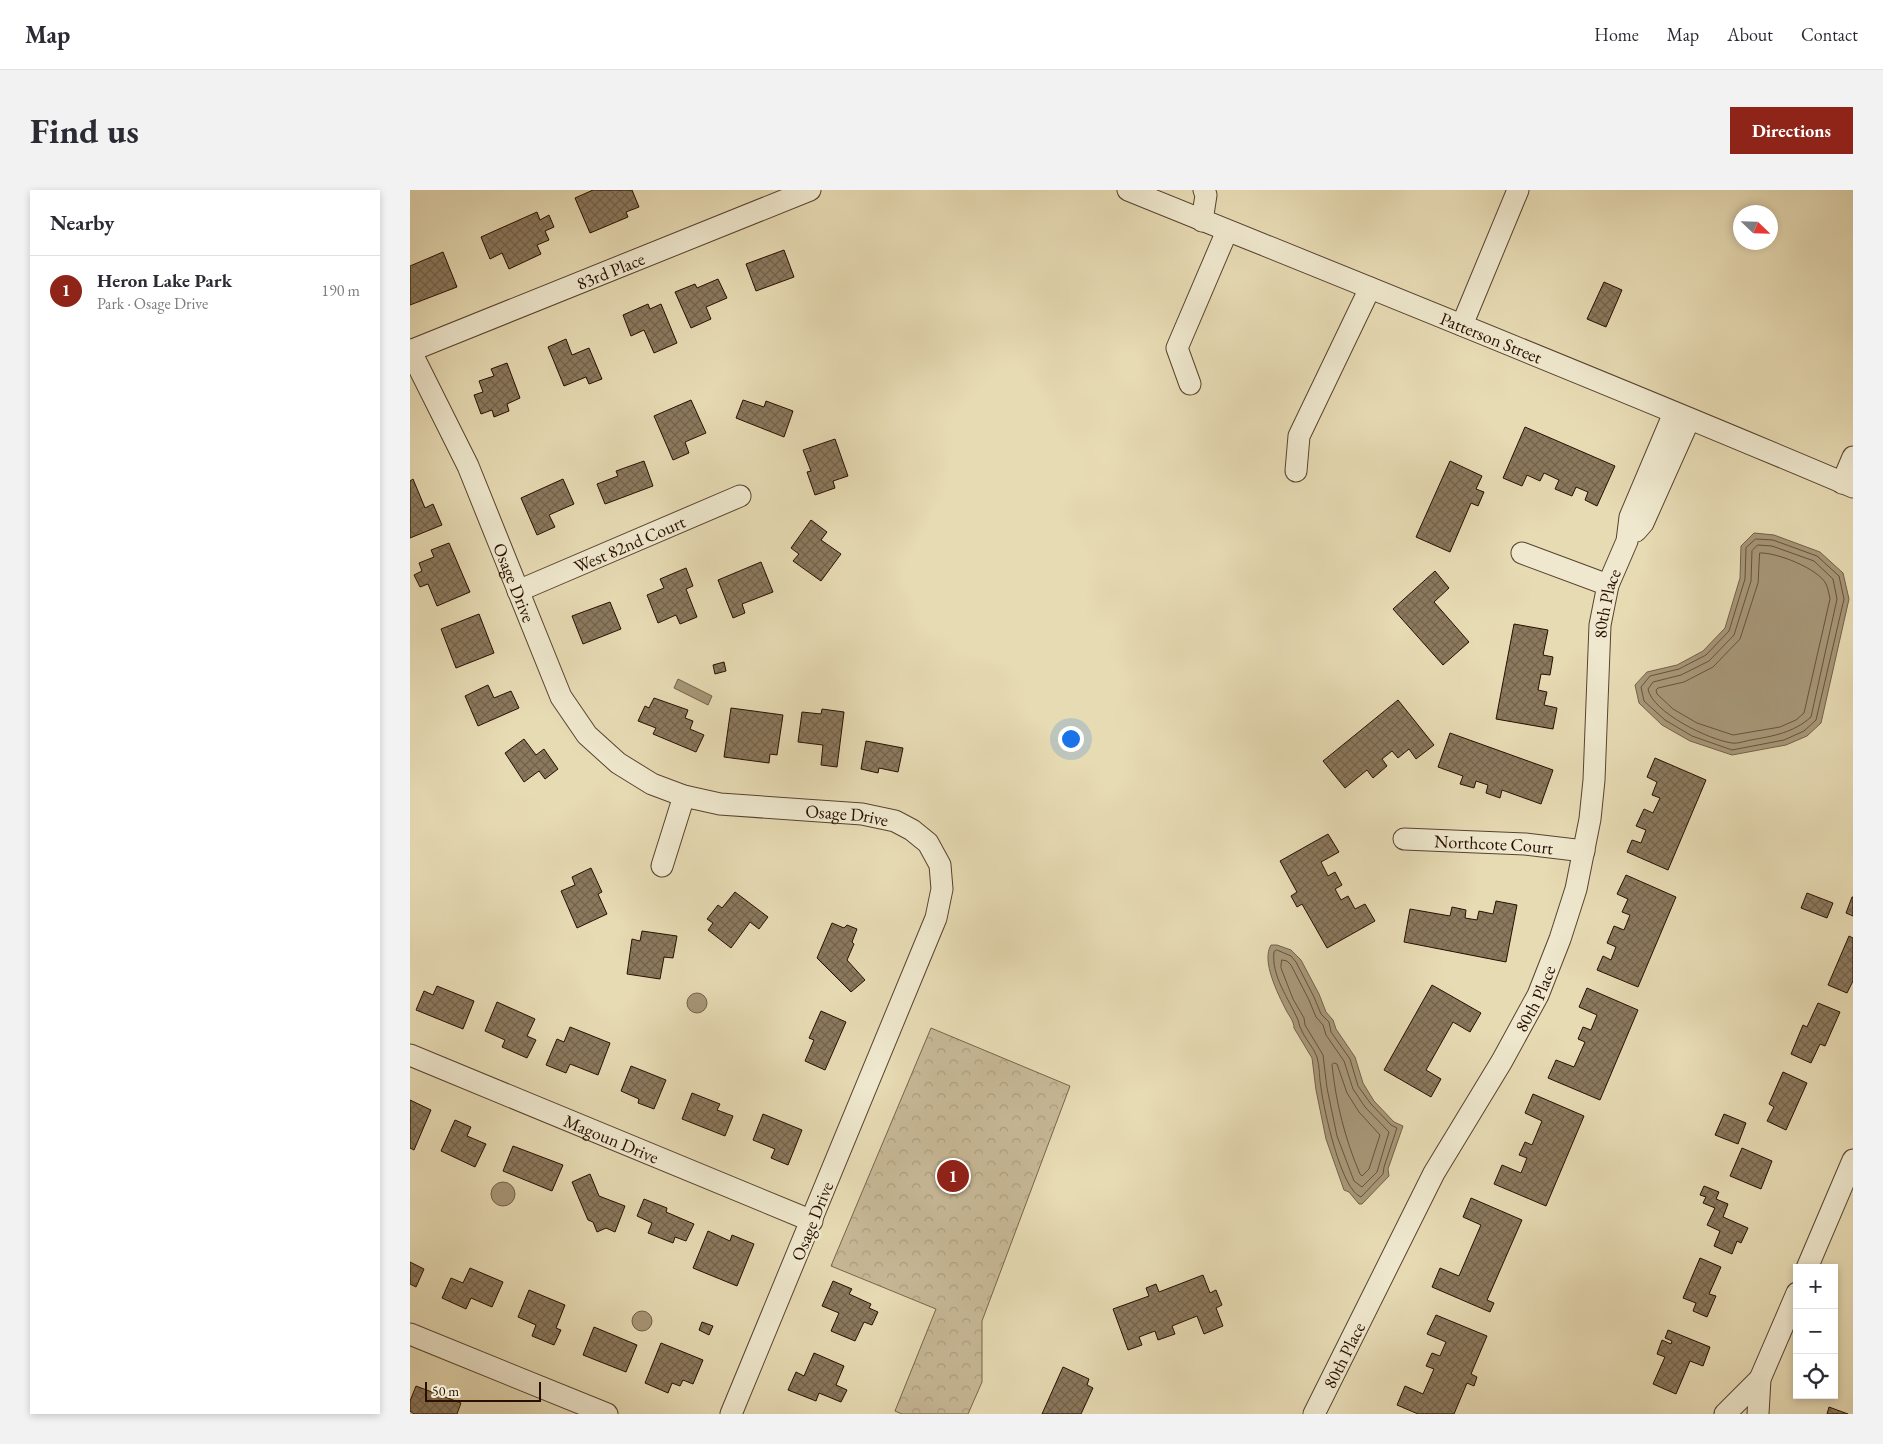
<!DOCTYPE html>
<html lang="en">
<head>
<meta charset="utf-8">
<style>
  :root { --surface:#fff; --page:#f2f2f3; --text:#2b2b33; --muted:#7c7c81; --line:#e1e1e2; --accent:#8f2418 }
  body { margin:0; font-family:"EB Garamond",serif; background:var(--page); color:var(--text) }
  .controls { position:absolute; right:15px; bottom:15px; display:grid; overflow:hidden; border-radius:0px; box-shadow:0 2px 8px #0003 }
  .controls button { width:45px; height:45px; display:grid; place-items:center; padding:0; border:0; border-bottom:1px solid var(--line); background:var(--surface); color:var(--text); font:25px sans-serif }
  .compass { position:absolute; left:1323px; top:15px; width:45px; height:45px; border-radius:50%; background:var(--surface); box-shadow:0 2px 8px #0003; rotate:113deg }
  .scale { position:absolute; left:15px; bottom:12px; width:116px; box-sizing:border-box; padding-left:5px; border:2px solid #280f01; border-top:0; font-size:14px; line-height:18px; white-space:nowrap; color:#280f01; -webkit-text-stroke:4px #efe8ce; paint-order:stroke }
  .you { position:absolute; left:660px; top:548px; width:18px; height:18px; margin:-12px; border:4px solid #fff; border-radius:50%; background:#1a73e8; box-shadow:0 0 0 8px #1a73e833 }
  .badge { display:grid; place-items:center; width:32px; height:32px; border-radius:50%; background:var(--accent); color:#fff; font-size:16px; font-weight:700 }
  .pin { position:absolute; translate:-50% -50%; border:2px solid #fff; box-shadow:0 1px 5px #0006 }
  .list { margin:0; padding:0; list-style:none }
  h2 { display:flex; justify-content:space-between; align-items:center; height:65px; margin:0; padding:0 20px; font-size:21px }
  h2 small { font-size:16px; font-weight:400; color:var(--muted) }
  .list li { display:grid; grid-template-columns:32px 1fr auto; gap:15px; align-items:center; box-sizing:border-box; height:70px; padding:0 20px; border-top:1px solid var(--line) }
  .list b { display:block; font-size:19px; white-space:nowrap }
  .list p { margin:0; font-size:16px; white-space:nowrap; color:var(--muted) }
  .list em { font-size:16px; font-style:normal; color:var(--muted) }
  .icon { flex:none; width:28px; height:28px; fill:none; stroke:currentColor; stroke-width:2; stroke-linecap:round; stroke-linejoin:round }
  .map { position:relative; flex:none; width:1443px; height:1224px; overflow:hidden; border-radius:0px }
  header { display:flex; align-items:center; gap:30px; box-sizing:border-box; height:70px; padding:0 25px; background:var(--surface); border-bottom:1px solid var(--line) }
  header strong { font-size:24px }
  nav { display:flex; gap:28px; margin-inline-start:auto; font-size:18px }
  .intro { display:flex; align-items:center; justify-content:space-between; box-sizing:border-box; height:120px; padding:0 30px }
  h1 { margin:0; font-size:35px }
  .button { padding:12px 22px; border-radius:0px; background:var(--accent); color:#fff; font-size:18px; font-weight:700 }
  main { display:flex; gap:30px; padding:0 30px }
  aside { flex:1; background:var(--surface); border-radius:0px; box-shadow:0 2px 8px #0003 }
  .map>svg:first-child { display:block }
  .park { fill:url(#park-crowns); stroke:#78644c }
  .water { fill:#a69677; stroke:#746048 }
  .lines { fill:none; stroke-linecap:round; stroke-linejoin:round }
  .shore { stroke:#67523c; stroke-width:1 }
  .building { fill:url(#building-cross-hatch); stroke:#280f01 }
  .minor-casing { stroke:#58422e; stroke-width:23 }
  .minor { stroke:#efe8ce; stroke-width:21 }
  .labels { text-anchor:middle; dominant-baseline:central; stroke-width:5; stroke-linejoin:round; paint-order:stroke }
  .street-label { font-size:18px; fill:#280f01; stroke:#efe8ce }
</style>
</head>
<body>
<header>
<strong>Map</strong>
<nav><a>Home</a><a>Map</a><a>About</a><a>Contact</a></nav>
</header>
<div class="intro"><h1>Find us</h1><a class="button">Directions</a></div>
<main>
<aside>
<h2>Nearby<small></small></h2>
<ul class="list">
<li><span class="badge">1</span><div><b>Heron Lake Park</b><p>Park · Osage Drive</p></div><em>190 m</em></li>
</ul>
</aside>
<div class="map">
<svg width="1443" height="1224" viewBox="0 0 1443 1224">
  <defs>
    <pattern id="park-crowns" width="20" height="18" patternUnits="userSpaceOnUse" patternTransform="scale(1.25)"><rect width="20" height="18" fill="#c7b896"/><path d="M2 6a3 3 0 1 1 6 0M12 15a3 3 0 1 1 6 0" fill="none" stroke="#ab9d80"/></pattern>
    <pattern id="building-cross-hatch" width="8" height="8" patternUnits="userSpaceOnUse" patternTransform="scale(1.25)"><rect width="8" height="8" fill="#8b795e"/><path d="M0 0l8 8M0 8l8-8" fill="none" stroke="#72624b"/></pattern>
  </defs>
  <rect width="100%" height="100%" fill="#e7dbb4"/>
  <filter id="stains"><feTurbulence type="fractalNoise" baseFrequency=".004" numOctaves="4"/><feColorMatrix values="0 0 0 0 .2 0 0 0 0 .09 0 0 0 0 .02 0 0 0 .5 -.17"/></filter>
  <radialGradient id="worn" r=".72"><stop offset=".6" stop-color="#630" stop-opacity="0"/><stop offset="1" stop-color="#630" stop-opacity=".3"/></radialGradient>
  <path class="park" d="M 521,838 L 660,896 L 572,1131 L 572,1192 L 558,1224 L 492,1224 L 485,1221 L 526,1119 L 421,1076 Z"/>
  <path class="water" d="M 1344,343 L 1364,345 L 1410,362 L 1433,383 L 1439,409 L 1411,533 L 1397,546 L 1376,555 L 1322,565 L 1280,551 L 1252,535 L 1229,513 L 1225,495 L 1237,482 L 1267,475 L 1293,461 L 1315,438 L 1330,388 L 1331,356 Z
    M 268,489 L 302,506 L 298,515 L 264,498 Z
    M 861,755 L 867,755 L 881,760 L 891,770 L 909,804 L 916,822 L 923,830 L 926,839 L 945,867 L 953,893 L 964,911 L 984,932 L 993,936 L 978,979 L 979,986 L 952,1014 L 949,1014 L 939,1002 L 934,1000 L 916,949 L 906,900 L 902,868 L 884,838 C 884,831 879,826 876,820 C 868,804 851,771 861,755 Z
    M277 813a10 10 0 1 1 20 0a10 10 0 1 1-20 0Z
    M81 1004a12 12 0 1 1 24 0a12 12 0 1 1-24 0Z
    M222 1131a10 10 0 1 1 20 0a10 10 0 1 1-20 0Z"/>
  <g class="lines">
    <path class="shore" d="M 1346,349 L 1363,350 L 1407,366 L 1429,386 L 1434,409 L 1406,530 L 1394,541 L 1374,550 L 1322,560 L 1282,546 L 1255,530 L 1234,511 L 1231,497 L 1240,486 L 1269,479 L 1296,465 L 1319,441 L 1335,389 L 1336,358 Z
      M 1348,355 L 1362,356 L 1404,371 L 1423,389 L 1427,409 L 1401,527 C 1383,543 1363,546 1341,550 C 1335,551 1327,554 1322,553 C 1299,550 1242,522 1238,499 L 1243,492 L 1271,485 L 1299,471 L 1324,445 L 1341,391 L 1342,361 Z
      M 1350,363 C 1366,362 1409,379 1416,394 C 1418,398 1419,404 1420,409 L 1394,523 L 1386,530 L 1370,537 L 1323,545 L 1287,533 L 1263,519 L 1247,504 L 1246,500 L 1248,498 L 1274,492 L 1303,477 L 1330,449 L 1348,393 Z
      M 867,760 L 881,766 L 886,772 L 904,807 L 911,824 L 919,832 L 921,842 L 940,869 L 948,896 L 961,914 L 981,935 L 987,938 L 974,977 L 973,984 L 951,1007 C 931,1000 914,920 911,898 C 909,888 910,877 907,867 C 903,856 894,848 890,837 C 889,835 889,832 888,830 C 879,809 861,786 864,762 Z
      M 872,770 L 877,771 L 881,775 L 899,810 L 906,827 L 913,835 L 916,845 L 934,871 L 943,899 L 955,917 L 979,942 L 967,982 L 952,997 L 944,991 L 927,946 L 917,898 L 913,865 L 895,835 L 894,828 L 883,809 L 871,778 Z
      M 924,873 L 927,874 L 937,903 L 949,922 L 970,945 L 959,979 L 952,986 L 950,984 C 935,949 926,913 922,875 Z"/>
  </g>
  <path class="building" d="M 183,0 L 222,0 L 229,17 L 216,22 L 218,27 L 180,43 L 165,8 Z
    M 127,22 L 130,30 L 139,25 L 144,37 L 135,41 L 139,50 L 127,55 L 131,64 L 99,79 L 92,63 L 80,69 L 71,47 Z
    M 374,60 L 384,87 L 346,101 L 336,74 Z
    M 33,62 L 47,97 L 0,115 L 0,76 Z
    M 308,89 L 317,108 L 296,117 L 301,129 L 281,138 L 265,102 L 285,94 L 287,98 Z
    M 1194,92 L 1212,100 L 1196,137 L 1177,129 Z
    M 238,114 L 240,119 L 251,114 L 267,153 L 244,163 L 234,140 L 221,146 L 213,125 Z
    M 156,149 L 162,165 L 179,158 L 192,189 L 179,194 L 176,187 L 154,196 L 138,157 Z
    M 97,173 L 110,208 L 97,214 L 99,221 L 84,227 L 82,220 L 71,224 L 64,205 L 73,202 L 69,191 L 84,186 L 81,179 Z
    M 281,210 L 296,243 L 275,252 L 279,263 L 263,270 L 244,226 Z
    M 333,210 L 354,217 L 356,211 L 383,221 L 374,247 L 326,228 Z
    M 1115,237 L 1205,276 L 1187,316 L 1175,310 L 1178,302 L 1166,297 L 1162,306 L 1145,299 L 1149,290 L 1134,283 L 1130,291 L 1117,285 L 1112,296 L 1093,288 Z
    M 425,249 L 438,286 L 423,291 L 425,298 L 405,305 L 397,282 L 401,281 L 393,260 Z
    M 234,271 L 243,296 L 195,314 L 187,294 L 208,286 L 206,281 Z
    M 1040,271 L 1072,286 L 1066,299 L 1074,302 L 1068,316 L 1061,313 L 1040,362 L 1006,347 Z
    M 3,289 L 15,318 L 23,314 L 32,335 L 0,348 L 0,291 Z
    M 153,289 L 164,314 L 139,325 L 145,337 L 127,345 L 111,308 Z
    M 401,330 L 417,342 L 411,350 L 431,364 L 411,391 L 383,371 L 389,364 L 381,358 Z
    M 39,353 L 60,402 L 27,416 L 18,394 L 10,397 L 4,385 L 12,381 L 9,373 L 24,367 L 21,360 Z
    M 351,372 L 363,402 L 332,414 L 335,423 L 323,428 L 308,390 Z
    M 276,378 L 283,396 L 276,399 L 287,427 L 270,434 L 266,425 L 248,433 L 237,405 L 254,398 L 250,389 Z
    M 1025,381 L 1039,398 L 1024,412 L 1059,452 L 1033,475 L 983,419 Z
    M 200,412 L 211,439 L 173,454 L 162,426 Z
    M 69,424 L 84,463 L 46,478 L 31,439 Z
    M 1104,434 L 1138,440 L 1133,465 L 1143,467 L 1140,485 L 1131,484 L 1128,500 L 1137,502 L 1134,515 L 1147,518 L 1143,539 L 1086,529 Z
    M 314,472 L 316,481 L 305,484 L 303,475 Z
    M 78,495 L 84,508 L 101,501 L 109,518 L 68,536 L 55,506 Z
    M 244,508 L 278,520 L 275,528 L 283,531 L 280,539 L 294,545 L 286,562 L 243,544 L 246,538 L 228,531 L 235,516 L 239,518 Z
    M 988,510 L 1024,555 L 1006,569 L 999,559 L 988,568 L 982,561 L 972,569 L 977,576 L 963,588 L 957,580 L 935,598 L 913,571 Z
    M 321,518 L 373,525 L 367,565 L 360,564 L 359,573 L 314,567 Z
    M 412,519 L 434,522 L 427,577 L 411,575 L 413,555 L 388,552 L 392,522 L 411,524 Z
    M 1040,543 L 1143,580 L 1131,614 L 1092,600 L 1090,608 L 1076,603 L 1078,595 L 1066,591 L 1064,598 L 1050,594 L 1053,586 L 1028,577 Z
    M 114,549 L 126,565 L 134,559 L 148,579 L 135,589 L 129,581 L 114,592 L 95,563 Z
    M 456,551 L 493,558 L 488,582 L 469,578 L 468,583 L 451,579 Z
    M 1245,568 L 1296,590 L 1258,680 L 1217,662 L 1222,650 L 1231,653 L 1236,640 L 1226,636 L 1234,619 L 1243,623 L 1250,608 L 1242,605 L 1247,592 L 1237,587 Z
    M 918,644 L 929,662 L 911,672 L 918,686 L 925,682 L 932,695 L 925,699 L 931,710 L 938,706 L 945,719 L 955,714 L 965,731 L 917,758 L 892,714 L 887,717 L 881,706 L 887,702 L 870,671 Z
    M 181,678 L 192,702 L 188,704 L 197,724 L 167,738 L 151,701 L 165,695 L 162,687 Z
    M 1216,685 L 1266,707 L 1228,797 L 1187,780 L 1193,766 L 1201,770 L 1206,757 L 1197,753 L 1204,736 L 1214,740 L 1220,725 L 1212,722 L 1218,709 L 1207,704 Z
    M 325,702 L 358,727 L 349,739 L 340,732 L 321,758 L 298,740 L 303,733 L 297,729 L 308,715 L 312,718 Z
    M 1397,703 L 1423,713 L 1417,728 L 1391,718 Z
    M 1442,707 L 1443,707 L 1443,726 L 1436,723 Z
    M 1086,711 L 1107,715 L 1096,772 L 994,752 L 1000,719 L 1040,726 L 1042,717 L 1056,720 L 1055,728 L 1067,730 L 1069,721 L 1083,724 Z
    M 422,733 L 434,738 L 437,735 L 447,739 L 442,752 L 444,754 L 437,770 L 455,790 L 441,802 L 407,768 Z
    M 232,741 L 267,746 L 263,768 L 254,767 L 250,789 L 217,784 L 222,749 L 230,751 Z
    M 1439,746 L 1443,748 L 1443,791 L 1437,803 L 1418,795 Z
    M 1022,795 L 1071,823 L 1060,842 L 1043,832 L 1016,880 L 1031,889 L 1021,907 L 974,880 Z
    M 27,796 L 64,811 L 53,839 L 6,820 L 14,801 L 23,805 Z
    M 1177,798 L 1228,820 L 1190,910 L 1138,888 L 1146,870 L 1164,877 L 1175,852 L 1168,849 L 1173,837 L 1181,840 L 1187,825 L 1169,817 Z
    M 87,812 L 125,829 L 117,846 L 126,850 L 117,868 L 92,857 L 95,850 L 75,841 Z
    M 1408,813 L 1430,822 L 1415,856 L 1410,854 L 1401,873 L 1381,864 L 1393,835 L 1397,837 Z
    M 411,821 L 436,832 L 415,880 L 395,871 L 404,850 L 399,848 Z
    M 160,837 L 200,853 L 188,885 L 160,874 L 156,883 L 136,875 L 147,849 L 154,852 Z
    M 221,876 L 256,890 L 244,919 L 228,913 L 229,909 L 211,901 Z
    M 1373,882 L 1397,893 L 1376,940 L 1357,931 L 1364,917 L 1359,914 Z
    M 282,903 L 310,914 L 307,920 L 323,926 L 315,946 L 272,929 Z
    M 1123,904 L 1174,926 L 1136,1016 L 1084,994 L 1092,975 L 1111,983 L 1117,968 L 1109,965 L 1115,952 L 1122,955 L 1132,931 L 1115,923 Z
    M 0,910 L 21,920 L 4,960 L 0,958 Z
    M 353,924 L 392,940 L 378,975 L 361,968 L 365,959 L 343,950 Z
    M 1314,924 L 1336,933 L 1328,954 L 1305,945 Z
    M 45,930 L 61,937 L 57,946 L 76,954 L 65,977 L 31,961 Z
    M 103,956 L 153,975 L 142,1001 L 93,981 Z
    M 1332,958 L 1362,971 L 1351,999 L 1320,986 Z
    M 180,984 L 189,1006 L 215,1016 L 205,1042 L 196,1038 L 187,1042 L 183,1032 L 178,1030 L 162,992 Z
    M 1294,996 L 1309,1002 L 1306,1009 L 1318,1014 L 1313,1027 L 1338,1038 L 1331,1053 L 1327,1051 L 1322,1064 L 1304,1056 L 1310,1041 L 1297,1035 L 1305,1018 L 1293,1013 L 1296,1007 L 1290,1005 Z
    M 1061,1008 L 1112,1030 L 1077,1110 L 1084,1113 L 1080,1122 L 1022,1097 L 1030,1078 L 1049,1086 L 1071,1035 L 1053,1027 Z
    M 234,1009 L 257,1018 L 256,1022 L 284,1034 L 276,1051 L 265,1047 L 263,1053 L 238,1043 L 242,1033 L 227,1026 Z
    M 298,1041 L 320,1051 L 322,1045 L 344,1054 L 327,1096 L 283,1078 Z
    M 1290,1068 L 1311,1077 L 1299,1104 L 1306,1106 L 1297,1127 L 1283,1121 L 1286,1113 L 1273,1108 Z
    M 0,1072 L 14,1079 L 6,1097 L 0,1094 Z
    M 60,1078 L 93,1092 L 82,1117 L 61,1108 L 56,1119 L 32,1108 L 41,1088 L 53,1093 Z
    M 793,1085 L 800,1103 L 806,1100 L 812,1115 L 806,1118 L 813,1136 L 794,1144 L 787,1126 L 762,1136 L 765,1144 L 748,1150 L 745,1141 L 729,1147 L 732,1155 L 718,1160 L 703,1119 L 739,1106 L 736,1098 L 746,1094 L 749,1102 Z
    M 423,1091 L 442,1099 L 439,1104 L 461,1114 L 459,1118 L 468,1122 L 462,1135 L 454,1132 L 445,1151 L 421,1141 L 429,1123 L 412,1116 Z
    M 119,1100 L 155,1115 L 146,1138 L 151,1140 L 144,1155 L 122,1146 L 126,1135 L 108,1127 Z
    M 1026,1125 L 1077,1146 L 1061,1184 L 1067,1187 L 1064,1196 L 1057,1193 L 1044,1224 L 1008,1224 L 987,1215 L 995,1196 L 1013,1204 L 1024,1179 L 1016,1176 L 1022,1163 L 1030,1166 L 1036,1152 L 1017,1144 Z
    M 292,1132 L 303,1136 L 299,1145 L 289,1140 Z
    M 184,1137 L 227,1155 L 216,1182 L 173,1165 Z
    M 1258,1140 L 1300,1157 L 1293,1176 L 1280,1171 L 1266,1204 L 1243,1194 L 1255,1167 L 1247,1164 L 1252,1150 L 1261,1154 L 1262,1151 L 1255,1148 Z
    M 251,1153 L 293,1170 L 283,1194 L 273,1190 L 270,1196 L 262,1193 L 258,1203 L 235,1193 Z
    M 404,1163 L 434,1176 L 426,1195 L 437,1200 L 431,1212 L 409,1203 L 406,1211 L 378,1200 L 386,1182 L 394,1186 Z
    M 653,1177 L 679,1189 L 677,1195 L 683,1198 L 671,1224 L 632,1224 Z
    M 6,1196 L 51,1213 L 47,1224 L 4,1224 L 0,1221 L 0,1211 Z
    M 1419,1217 L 1438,1224 L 1417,1224 Z"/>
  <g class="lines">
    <g class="minor-casing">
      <g id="minor">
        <path id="s1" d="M 718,0 C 960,98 1203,195 1443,297"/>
        <path d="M 792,31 L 796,5 L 794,0"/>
        <path d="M 1052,135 L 1108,0"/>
        <path id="s2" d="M 0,160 L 58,276 L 151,507 L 177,545 L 208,573 L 242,594 L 274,606 L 310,614 L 452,624 L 485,631 L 502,640 L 518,653 L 530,675 L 532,699 L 526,728 L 321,1224"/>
        <path id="s3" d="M 0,161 L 400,0"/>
        <path d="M 780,194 L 767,158 L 817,41"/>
        <path d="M 886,281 L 889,246 L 960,98"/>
        <path d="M 1432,293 L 1443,267"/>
        <path d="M 1226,341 L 1233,333 L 1279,230"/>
        <path d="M 1112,363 L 1198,395"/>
        <path id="s4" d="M 108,401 L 330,306"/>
        <path id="s5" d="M 994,649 L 1115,654 L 1174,661"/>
        <path d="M 252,676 L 274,606"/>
        <path id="s6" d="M 0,865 L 402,1031"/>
        <path d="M 1397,1078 L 1443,970"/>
        <path d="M 0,1144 L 197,1224"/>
        <path id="s7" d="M 904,1224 L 1024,983 L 1092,871 L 1128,805 L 1150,749 L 1166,699 L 1180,629 L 1184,590 L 1190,435 L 1198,395 L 1217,351 L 1220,327 L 1264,223"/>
        <path d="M 1315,1224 L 1350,1189"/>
        <path d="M 1348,1224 L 1350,1189 L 1387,1103"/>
      </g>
    </g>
    <use href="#minor" class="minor"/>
  </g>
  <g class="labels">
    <g class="street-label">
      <text stroke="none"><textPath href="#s3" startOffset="216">83rd Place</textPath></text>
      <text stroke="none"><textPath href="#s1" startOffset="392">Patterson Street</textPath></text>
      <text stroke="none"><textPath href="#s4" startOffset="121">West 82nd Court</textPath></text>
      <text stroke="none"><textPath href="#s2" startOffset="255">Osage Drive</textPath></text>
      <text stroke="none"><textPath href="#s7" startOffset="876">80th Place</textPath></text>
      <text stroke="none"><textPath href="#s2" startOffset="705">Osage Drive</textPath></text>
      <text stroke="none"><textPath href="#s5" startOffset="90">Northcote Court</textPath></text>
      <text stroke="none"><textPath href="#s7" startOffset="471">80th Place</textPath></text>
      <text stroke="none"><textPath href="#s6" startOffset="218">Magoun Drive</textPath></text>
      <text transform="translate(402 1031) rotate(-68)">Osage Drive</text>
      <text stroke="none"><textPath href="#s7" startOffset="66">80th Place</textPath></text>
    </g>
  </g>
  <rect width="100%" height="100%" filter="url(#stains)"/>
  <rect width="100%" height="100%" fill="url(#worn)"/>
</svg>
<div class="controls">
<button>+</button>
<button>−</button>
<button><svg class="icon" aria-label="locate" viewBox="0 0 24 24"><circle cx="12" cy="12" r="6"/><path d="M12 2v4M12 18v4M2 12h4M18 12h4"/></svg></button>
</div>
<svg class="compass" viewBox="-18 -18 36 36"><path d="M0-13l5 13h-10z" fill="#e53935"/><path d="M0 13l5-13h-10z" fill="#7c7c81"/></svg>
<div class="scale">50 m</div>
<div class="you"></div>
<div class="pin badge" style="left:543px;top:986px">1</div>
</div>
</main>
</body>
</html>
